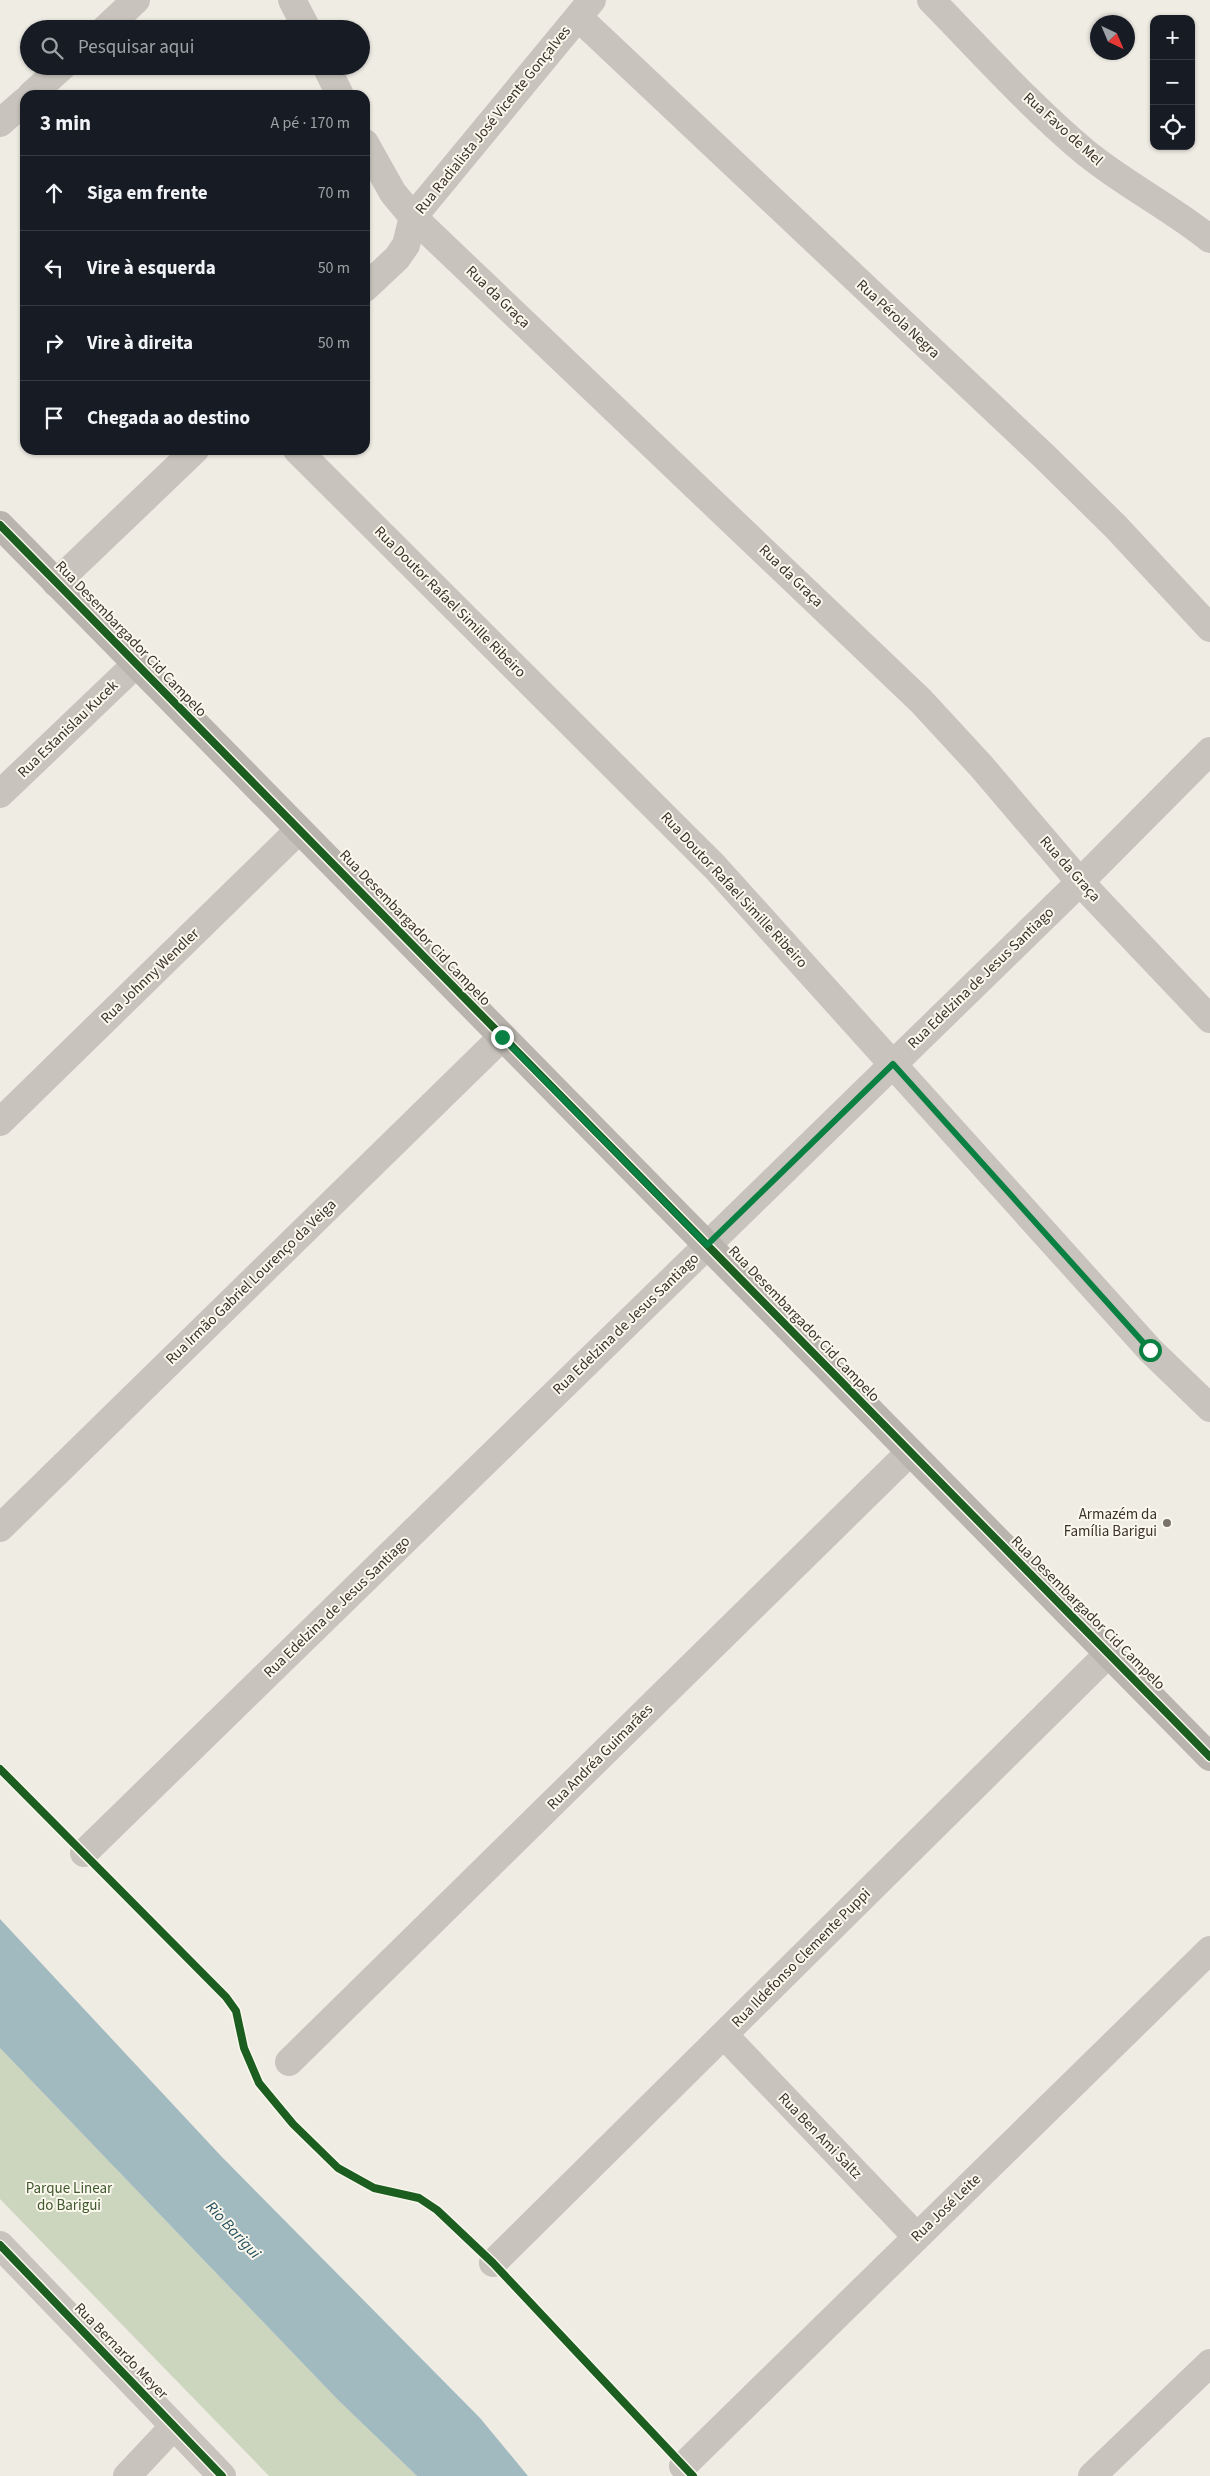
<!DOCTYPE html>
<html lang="pt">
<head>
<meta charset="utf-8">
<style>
  :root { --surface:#171b24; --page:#20242c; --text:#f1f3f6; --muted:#9ea1a6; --line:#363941 }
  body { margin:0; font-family:"Source Sans 3",sans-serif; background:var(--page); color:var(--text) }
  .controls { position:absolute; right:15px; top:15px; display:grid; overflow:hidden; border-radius:10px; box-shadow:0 1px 4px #0004 }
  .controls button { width:45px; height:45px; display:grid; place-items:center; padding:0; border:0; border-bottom:1px solid var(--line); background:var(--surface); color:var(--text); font:25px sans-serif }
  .compass { position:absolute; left:1090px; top:15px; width:45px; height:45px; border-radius:50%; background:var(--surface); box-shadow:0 1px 4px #0004; rotate:136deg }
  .stop { position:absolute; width:15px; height:15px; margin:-11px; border:4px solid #0b8043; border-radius:50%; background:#fff }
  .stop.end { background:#0b8043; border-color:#fff; box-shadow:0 1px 5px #0008 }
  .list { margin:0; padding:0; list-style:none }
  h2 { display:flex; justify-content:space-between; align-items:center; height:65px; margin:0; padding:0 20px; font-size:21px }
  h2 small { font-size:16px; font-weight:400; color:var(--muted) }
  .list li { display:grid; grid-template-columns:32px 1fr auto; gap:15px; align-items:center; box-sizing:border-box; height:75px; padding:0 20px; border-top:1px solid var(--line) }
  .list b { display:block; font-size:19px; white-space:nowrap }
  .list em { font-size:16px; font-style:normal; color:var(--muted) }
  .icon { flex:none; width:28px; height:28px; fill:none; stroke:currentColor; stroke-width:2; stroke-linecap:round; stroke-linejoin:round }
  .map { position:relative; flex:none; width:1210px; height:2476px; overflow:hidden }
  .search { position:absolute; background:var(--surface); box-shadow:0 1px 4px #0004; left:20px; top:20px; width:350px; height:55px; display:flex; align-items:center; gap:12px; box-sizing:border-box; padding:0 18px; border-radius:28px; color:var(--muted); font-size:19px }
  .panel { position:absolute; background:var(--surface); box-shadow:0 1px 4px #0004; left:20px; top:90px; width:350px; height:365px; border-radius:15px }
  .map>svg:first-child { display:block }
  .green { fill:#ccd5be }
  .water { fill:#a1bac0 }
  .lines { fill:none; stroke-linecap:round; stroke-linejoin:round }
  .street { stroke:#c8c4bd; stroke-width:28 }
  .secondary { stroke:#b9b4ad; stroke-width:28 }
  .cycleway-casing { stroke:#faf7ed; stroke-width:11 }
  .cycleway { stroke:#1b5e20; stroke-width:8 }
  .route { stroke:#0b8043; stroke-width:6 }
  .poi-dot { fill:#79736b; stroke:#faf7ed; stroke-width:2 }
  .labels { text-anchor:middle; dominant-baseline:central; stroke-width:4; stroke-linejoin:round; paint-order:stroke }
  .street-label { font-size:15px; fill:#3a322a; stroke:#faf7ed }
  .poi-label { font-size:15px; fill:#3a322a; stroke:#faf7ed; text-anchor:end }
  .park-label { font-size:15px; fill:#40582e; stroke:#faf7ed }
  .water-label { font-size:16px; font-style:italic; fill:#1f4c5c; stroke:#faf7ed }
</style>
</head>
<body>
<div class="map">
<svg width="1210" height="2476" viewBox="0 0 1210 2476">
  <rect width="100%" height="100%" fill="#efece4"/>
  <path class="green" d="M 0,2048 L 338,2400 L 417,2476 L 269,2476 L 0,2199 Z"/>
  <path class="water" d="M 0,1919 L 221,2156 L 480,2418 L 528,2476 L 417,2476 L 338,2400 L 0,2048 Z"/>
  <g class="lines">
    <path class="street" d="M 292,0 L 307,29
      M 931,0 C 981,51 1030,106 1085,152 C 1124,184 1170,207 1210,239
      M 578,17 L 1045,457 L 1116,527 L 1210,628
      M 105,29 L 136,0
      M 326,66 L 340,95
      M 31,95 L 63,66
      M 0,123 L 25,101
      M 365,143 L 393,193 L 413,217 L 921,701 L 981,766 L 1080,882 L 1210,1019
      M 365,288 L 397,258 L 406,245 L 413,217 L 592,0
      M 297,450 L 715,867 L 1150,1350 L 1210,1408
      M 56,583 L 195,450
      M 0,794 L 136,664
      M 0,1122 L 299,830
      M 0,1528 L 502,1037
      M 84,1853 L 1080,882 L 1210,751
      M 724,2035 L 917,2237
      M 289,2062 L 910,1452
      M 0,2245 L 222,2476
      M 493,2263 L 1108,1654
      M 683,2466 L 1210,1950
      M 127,2476 L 174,2426
      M 1092,2476 L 1210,2363"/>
    <path class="secondary" d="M 0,525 L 1210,1757"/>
    <g class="cycleway-casing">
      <path id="cycleway" d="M 0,525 L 1210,1757
        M 0,1769 L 226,1997 L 236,2011 L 244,2048 L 259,2083 L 293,2124 L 338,2168 L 374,2188 L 419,2198 L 437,2210 L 493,2263 L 693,2476
        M 0,2245 L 222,2476"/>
    </g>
    <use href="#cycleway" class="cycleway"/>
  </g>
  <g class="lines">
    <path class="route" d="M 502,1037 L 707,1245 L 893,1064 L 1150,1350"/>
  </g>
  <circle class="poi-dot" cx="1167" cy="1523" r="5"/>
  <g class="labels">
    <g class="street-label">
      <text transform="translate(493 120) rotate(-51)">Rua Radialista José Vicente Gonçalves</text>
      <text transform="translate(1063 129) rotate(42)">Rua Favo de Mel</text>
      <text transform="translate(498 297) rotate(44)">Rua da Graça</text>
      <text transform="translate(898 319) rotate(43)">Rua Pérola Negra</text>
      <text transform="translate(791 576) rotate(44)">Rua da Graça</text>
      <text transform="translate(450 602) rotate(45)">Rua Doutor Rafael Simille Ribeiro</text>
      <text transform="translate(131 639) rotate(46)">Rua Desembargador Cid Campelo</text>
      <text transform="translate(68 729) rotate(-44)">Rua Estanislau Kucek</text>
      <text transform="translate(1070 869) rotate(48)">Rua da Graça</text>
      <text transform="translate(734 890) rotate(47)">Rua Doutor Rafael Simille Ribeiro</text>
      <text transform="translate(415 928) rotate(46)">Rua Desembargador Cid Campelo</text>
      <text transform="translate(150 976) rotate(-44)">Rua Johnny Wendler</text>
      <text transform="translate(981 978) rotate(-44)">Rua Edelzina de Jesus Santiago</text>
      <text transform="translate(251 1282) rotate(-44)">Rua Irmão Gabriel Lourenço da Veiga</text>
      <text transform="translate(626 1324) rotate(-44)">Rua Edelzina de Jesus Santiago</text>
      <text transform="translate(804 1324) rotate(46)">Rua Desembargador Cid Campelo</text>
      <text transform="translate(337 1607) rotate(-44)">Rua Edelzina de Jesus Santiago</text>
      <text transform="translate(1088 1613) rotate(45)">Rua Desembargador Cid Campelo</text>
      <text transform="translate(600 1757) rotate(-45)">Rua Andréa Guimarães</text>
      <text transform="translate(801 1958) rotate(-45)">Rua Ildefonso Clemente Puppi</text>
      <text transform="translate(820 2136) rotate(46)">Rua Ben Ami Saltz</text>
      <text transform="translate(946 2208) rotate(-44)">Rua José Leite</text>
      <text transform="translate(121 2351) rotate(46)">Rua Bernardo Meyer</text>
    </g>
    <g class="poi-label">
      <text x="1157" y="1514">Armazém da<tspan x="1157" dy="17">Família Barigui</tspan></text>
    </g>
    <g class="park-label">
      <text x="69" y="2188">Parque Linear<tspan x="69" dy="17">do Barigui</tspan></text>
    </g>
    <g class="water-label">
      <text transform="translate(233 2230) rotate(47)">Rio Barigui</text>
    </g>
  </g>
</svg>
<div class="controls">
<button>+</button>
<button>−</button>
<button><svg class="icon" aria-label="locate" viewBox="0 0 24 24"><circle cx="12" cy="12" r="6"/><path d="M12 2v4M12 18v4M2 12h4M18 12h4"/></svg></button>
</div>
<svg class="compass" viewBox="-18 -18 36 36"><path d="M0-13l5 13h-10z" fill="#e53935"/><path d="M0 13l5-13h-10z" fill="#9ea1a6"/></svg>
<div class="stop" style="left:1150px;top:1350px"></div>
<div class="stop end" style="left:502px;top:1037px"></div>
<div class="search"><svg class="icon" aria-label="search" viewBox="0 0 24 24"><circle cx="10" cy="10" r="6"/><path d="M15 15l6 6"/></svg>Pesquisar aqui</div>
<section class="panel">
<h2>3 min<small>A pé · 170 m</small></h2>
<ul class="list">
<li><svg class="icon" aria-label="ahead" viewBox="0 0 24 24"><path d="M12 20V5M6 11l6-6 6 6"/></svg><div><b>Siga em frente</b></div><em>70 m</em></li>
<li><svg class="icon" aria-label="left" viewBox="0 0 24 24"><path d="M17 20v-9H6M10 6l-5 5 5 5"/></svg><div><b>Vire à esquerda</b></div><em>50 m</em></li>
<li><svg class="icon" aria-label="right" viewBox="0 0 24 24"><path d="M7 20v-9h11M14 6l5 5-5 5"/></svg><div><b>Vire à direita</b></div><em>50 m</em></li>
<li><svg class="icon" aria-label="arrive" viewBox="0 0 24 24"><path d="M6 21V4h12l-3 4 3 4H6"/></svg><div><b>Chegada ao destino</b></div></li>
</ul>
</section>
</div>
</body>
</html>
